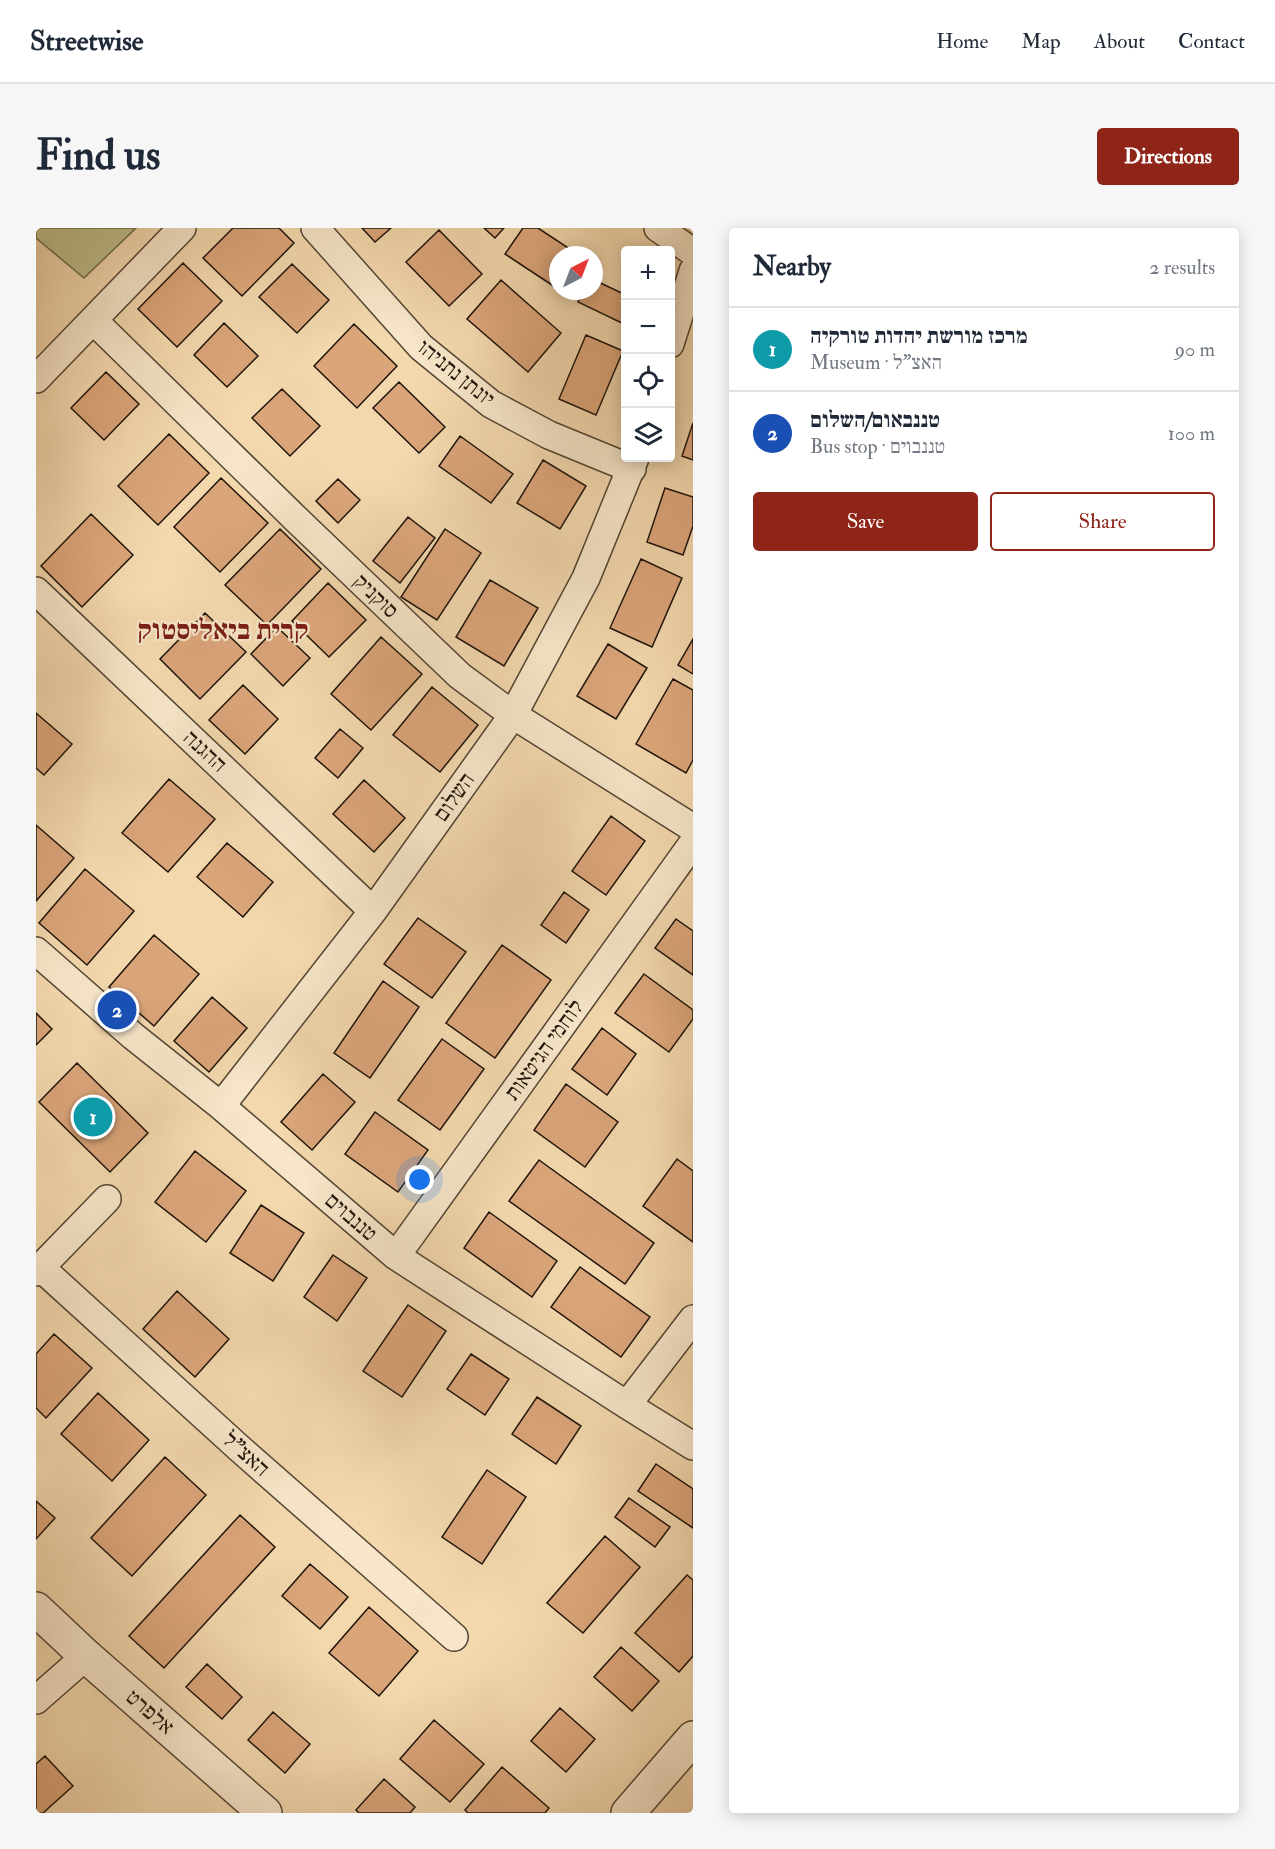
<!DOCTYPE html>
<html lang="en">
<head>
<meta charset="utf-8">
<style>
  :root { --surface:#fff; --page:#f6f6f7; --text:#1f2937; --muted:#747a83; --line:#e0e1e3; --accent:#8f2418 }
  body { margin:0; font-family:"IM FELL Double Pica","Frank Ruhl Libre",serif; background:var(--page); color:var(--text) }
  .controls { position:absolute; right:18px; top:18px; display:grid; overflow:hidden; border-radius:6px; box-shadow:0 3px 15px #0003 }
  .controls button { width:54px; height:54px; display:grid; place-items:center; padding:0; border:0; border-bottom:2px solid var(--line); background:var(--surface); color:var(--text); font:30px sans-serif }
  .compass { position:absolute; left:513px; top:18px; width:54px; height:54px; border-radius:50%; background:var(--surface); box-shadow:0 3px 15px #0003; rotate:42deg }
  .you { position:absolute; left:384px; top:952px; width:21px; height:21px; margin:-15px; border:4px solid #fff; border-radius:50%; background:#1a73e8; box-shadow:0 0 0 9px #1a73e833 }
  .badge { display:grid; place-items:center; width:39px; height:39px; border-radius:50%; background:var(--accent); color:#fff; font-size:20px; font-weight:700 }
  .pin { position:absolute; translate:-50% -50%; border:3px solid #fff; box-shadow:0 2px 6px #0006 }
  .list { margin:0; padding:0; list-style:none }
  h2 { display:flex; justify-content:space-between; align-items:center; height:78px; margin:0; padding:0 24px; font-size:26px }
  h2 small { font-size:20px; font-weight:400; color:var(--muted) }
  .list li { display:grid; grid-template-columns:39px 1fr auto; gap:18px; align-items:center; box-sizing:border-box; height:84px; padding:0 24px; border-top:2px solid var(--line) }
  .list b { display:block; font-size:22px; white-space:nowrap }
  .list p { margin:0; font-size:20px; white-space:nowrap; color:var(--muted) }
  .list em { font-size:20px; font-style:normal; color:var(--muted) }
  .actions { display:flex; gap:12px; padding:18px 24px }
  .actions a { flex:1; padding:14px 0; border:2px solid var(--accent); border-radius:6px; text-align:center; font-size:21px; color:var(--accent) }
  .actions .main { background:var(--accent); color:#fff }
  .icon { flex:none; width:33px; height:33px; fill:none; stroke:currentColor; stroke-width:2; stroke-linecap:round; stroke-linejoin:round }
  .map { position:relative; flex:none; width:657px; height:1585px; overflow:hidden; border-radius:6px }
  header { display:flex; align-items:center; gap:36px; box-sizing:border-box; height:84px; padding:0 30px; background:var(--surface); border-bottom:2px solid var(--line) }
  header strong { font-size:28px }
  nav { display:flex; gap:33px; margin-inline-start:auto; font-size:21px }
  .intro { display:flex; align-items:center; justify-content:space-between; box-sizing:border-box; height:144px; padding:0 36px }
  h1 { margin:0; font-size:42px }
  .button { padding:15px 27px; border-radius:6px; background:var(--accent); color:#fff; font-size:21px; font-weight:700 }
  main { display:flex; gap:36px; padding:0 36px }
  aside { flex:1; background:var(--surface); border-radius:6px; box-shadow:0 3px 15px #0003 }
  .map>svg:first-child { display:block }
  .green { fill:#bdbe89; stroke:#6d694a; stroke-width:1.5 }
  .building { fill:#dba57a; stroke:#1d140a; stroke-width:1.5 }
  .lines { fill:none; stroke-linecap:round; stroke-linejoin:round }
  .minor-casing { stroke:#524533; stroke-width:30 }
  .tertiary-casing { stroke:#524533; stroke-width:36 }
  .minor { stroke:#f7e6ca; stroke-width:27 }
  .tertiary { stroke:#f7e6ca; stroke-width:33 }
  .labels { text-anchor:middle; dominant-baseline:central; stroke-width:4.5; stroke-linejoin:round; paint-order:stroke }
  .street-label { font-size:22px; fill:#1d140a; stroke:#f7e6ca }
  .district-label { font-size:28px; font-weight:bold; fill:#7a1f14; stroke:#f7e6ca }
</style>
</head>
<body>
<header>
<strong>Streetwise</strong>
<nav><a>Home</a><a>Map</a><a>About</a><a>Contact</a></nav>
</header>
<div class="intro"><h1>Find us</h1><a class="button">Directions</a></div>
<main>
<div class="map">
<svg width="657" height="1585" viewBox="0 0 657 1585">
  <rect width="100%" height="100%" fill="#f3d8ae"/>
  <filter id="stains"><feTurbulence type="fractalNoise" baseFrequency=".00333" numOctaves="4"/><feColorMatrix values="0 0 0 0 .2 0 0 0 0 .09 0 0 0 0 .02 0 0 0 .5 -.17"/></filter>
  <radialGradient id="worn" r=".72"><stop offset=".6" stop-color="#630" stop-opacity="0"/><stop offset="1" stop-color="#630" stop-opacity=".3"/></radialGradient>
  <path class="green" d="M 0,0 L 100,0 L 48,50 L 0,10 Z"/>
  <path class="building" d="M 197,0 L 243,0 L 258,15 L 206,68 L 167,30 Z
    M 326,0 L 355,0 L 339,14 Z
    M 448,0 L 468,0 L 459,10 Z
    M 487,0 L 502,0 L 543,27 L 522,27 L 522,61 L 469,26 Z
    M 403,2 L 446,46 L 413,78 L 370,34 Z
    M 147,35 L 186,73 L 141,119 L 102,81 Z
    M 256,36 L 293,72 L 261,105 L 223,69 Z
    M 465,52 L 525,105 L 492,144 L 431,91 Z
    M 558,52 L 590,67 L 590,97 L 542,74 L 547,63 L 558,63 Z
    M 188,95 L 222,128 L 191,159 L 158,127 Z
    M 318,96 L 361,138 L 321,180 L 278,138 Z
    M 550,107 L 587,123 L 560,187 L 523,171 Z
    M 70,144 L 103,176 L 68,212 L 35,180 Z
    M 363,154 L 409,199 L 383,225 L 337,180 Z
    M 246,161 L 284,198 L 254,228 L 216,190 Z
    M 657,195 L 657,232 L 646,228 Z
    M 133,206 L 173,245 L 122,297 L 82,258 Z
    M 424,208 L 477,246 L 455,275 L 403,238 Z
    M 507,232 L 550,258 L 524,301 L 481,275 Z
    M 185,250 L 232,295 L 184,344 L 138,299 Z
    M 302,251 L 324,272 L 302,295 L 280,273 Z
    M 629,260 L 657,269 L 657,298 L 647,327 L 611,314 Z
    M 55,286 L 97,327 L 46,379 L 5,338 Z
    M 372,289 L 399,310 L 364,355 L 337,333 Z
    M 244,301 L 285,341 L 231,397 L 189,357 Z
    M 409,301 L 445,325 L 401,392 L 365,369 Z
    M 605,331 L 646,350 L 616,419 L 574,400 Z
    M 454,352 L 502,380 L 468,438 L 420,409 Z
    M 292,355 L 330,392 L 293,429 L 256,393 Z
    M 169,385 L 210,424 L 164,471 L 124,431 Z
    M 241,399 L 274,430 L 247,458 L 215,426 Z
    M 345,409 L 386,446 L 335,502 L 295,466 Z
    M 657,411 L 657,446 L 642,437 Z
    M 572,416 L 611,440 L 580,491 L 541,468 Z
    M 637,451 L 657,462 L 657,532 L 650,545 L 600,516 Z
    M 207,457 L 242,491 L 209,526 L 173,492 Z
    M 396,459 L 442,497 L 404,544 L 357,507 Z
    M 0,485 L 36,516 L 8,547 L 0,540 Z
    M 304,501 L 327,520 L 302,550 L 279,530 Z
    M 133,551 L 179,591 L 132,644 L 86,605 Z
    M 328,552 L 369,590 L 338,624 L 297,586 Z
    M 575,588 L 609,613 L 570,667 L 536,643 Z
    M 0,597 L 38,630 L 0,673 Z
    M 191,615 L 237,654 L 207,689 L 161,649 Z
    M 49,641 L 98,683 L 51,737 L 3,695 Z
    M 528,664 L 553,682 L 530,715 L 505,697 Z
    M 382,690 L 430,724 L 396,770 L 348,736 Z
    M 640,691 L 657,703 L 657,747 L 619,720 Z
    M 118,707 L 163,746 L 118,798 L 73,759 Z
    M 466,717 L 515,752 L 459,830 L 410,795 Z
    M 608,746 L 657,782 L 657,791 L 633,824 L 579,785 Z
    M 347,753 L 383,779 L 334,850 L 298,825 Z
    M 176,769 L 211,800 L 173,844 L 138,813 Z
    M 0,785 L 16,801 L 0,817 Z
    M 566,800 L 600,826 L 571,867 L 536,841 Z
    M 406,811 L 448,841 L 404,902 L 362,872 Z
    M 41,835 L 112,905 L 74,944 L 3,874 Z
    M 287,846 L 319,874 L 276,922 L 245,894 Z
    M 530,856 L 582,894 L 549,939 L 498,902 Z
    M 339,884 L 392,922 L 362,964 L 309,926 Z
    M 159,923 L 210,963 L 170,1014 L 119,974 Z
    M 641,931 L 657,943 L 657,1014 L 607,978 Z
    M 503,932 L 618,1015 L 589,1056 L 473,973 Z
    M 225,977 L 268,1005 L 237,1053 L 194,1025 Z
    M 453,984 L 521,1033 L 496,1069 L 428,1020 Z
    M 297,1027 L 331,1050 L 301,1093 L 268,1069 Z
    M 544,1039 L 614,1089 L 585,1129 L 515,1079 Z
    M 141,1063 L 193,1111 L 159,1149 L 107,1101 Z
    M 372,1077 L 410,1103 L 366,1169 L 327,1143 Z
    M 18,1106 L 56,1140 L 10,1190 L 0,1180 L 0,1126 Z
    M 435,1126 L 473,1151 L 449,1187 L 411,1161 Z
    M 62,1165 L 113,1212 L 76,1253 L 25,1206 Z
    M 501,1169 L 545,1198 L 520,1236 L 476,1206 Z
    M 129,1229 L 170,1267 L 96,1348 L 55,1310 Z
    M 620,1236 L 657,1261 L 657,1300 L 602,1263 Z
    M 451,1242 L 490,1269 L 446,1336 L 406,1309 Z
    M 593,1270 L 634,1299 L 619,1319 L 579,1289 Z
    M 0,1273 L 19,1290 L 0,1311 Z
    M 204,1287 L 239,1319 L 128,1440 L 93,1408 Z
    M 569,1308 L 604,1339 L 547,1405 L 511,1375 Z
    M 274,1336 L 312,1369 L 284,1401 L 246,1368 Z
    M 651,1347 L 657,1352 L 657,1428 L 643,1444 L 599,1405 Z
    M 333,1379 L 382,1423 L 343,1468 L 293,1425 Z
    M 585,1419 L 623,1453 L 596,1483 L 558,1449 Z
    M 171,1436 L 206,1469 L 186,1491 L 150,1459 Z
    M 524,1480 L 559,1511 L 530,1544 L 495,1513 Z
    M 237,1484 L 274,1516 L 249,1545 L 212,1512 Z
    M 398,1492 L 448,1536 L 414,1574 L 364,1531 Z
    M 9,1528 L 37,1558 L 7,1585 L 0,1585 L 0,1536 Z
    M 466,1539 L 513,1580 L 509,1585 L 432,1585 L 429,1582 Z
    M 348,1551 L 379,1579 L 374,1585 L 323,1585 L 320,1582 Z"/>
  <g class="lines">
    <g class="minor-casing">
      <path id="minor" d="M 279,0 L 385,119 L 455,176 L 513,207 L 596,241
        M 622,0 L 657,24
        M 58,93 L 261,292 L 424,448 L 477,487 L 657,600
        M 634,116 L 657,43
        M 0,151 L 146,0
        M 0,363 L 337,683
        M 0,723 L 97,808 L 185,878 L 360,1028 L 591,1177 L 657,1218
        M 185,878 L 337,683 L 477,487 L 550,350 L 599,230
        M 360,1028 L 657,615
        M 4,1039 L 203,1220 L 418,1409
        M 0,1044 L 71,971
        M 591,1177 L 657,1091
        M 0,1472 L 50,1428"/>
    </g>
    <g class="tertiary-casing">
      <path id="tertiary" d="M 0,1381 L 50,1428 L 229,1585
        M 592,1585 L 657,1510"/>
    </g>
    <use href="#minor" class="minor"/>
    <use href="#tertiary" class="tertiary"/>
  </g>
  <g class="labels">
    <g class="street-label">
      <text transform="translate(420 145) rotate(39)">יונתן נתניהו</text>
      <text transform="translate(340 368) rotate(44)">סוקניק</text>
      <text transform="translate(169 523) rotate(43)">ההגנה</text>
      <text transform="translate(418 569) rotate(-55)">השלום</text>
      <text transform="translate(508 822) rotate(-54)">לוחמי הגיטאות</text>
      <text transform="translate(315 989) rotate(41)">טננבוים</text>
      <text transform="translate(210 1226) rotate(42)">האצ"ל</text>
      <text transform="translate(114 1484) rotate(41)">אלפרט</text>
    </g>
    <g class="district-label">
      <text x="187" y="402">קרית ביאליסטוק</text>
    </g>
  </g>
  <rect width="100%" height="100%" filter="url(#stains)"/>
  <rect width="100%" height="100%" fill="url(#worn)"/>
</svg>
<div class="controls">
<button>+</button>
<button>−</button>
<button><svg class="icon" aria-label="locate" viewBox="0 0 24 24"><circle cx="12" cy="12" r="6"/><path d="M12 2v4M12 18v4M2 12h4M18 12h4"/></svg></button>
<button><svg class="icon" aria-label="layers" viewBox="0 0 24 24"><path d="M12 4l9 5-9 5-9-5zM3 14l9 5 9-5"/></svg></button>
</div>
<svg class="compass" viewBox="-18 -18 36 36"><path d="M0-13l5 13h-10z" fill="#e53935"/><path d="M0 13l5-13h-10z" fill="#747a83"/></svg>
<div class="you"></div>
<div class="pin badge" style="left:57px;top:889px;background:#0f9aa8">1</div>
<div class="pin badge" style="left:81px;top:782px;background:#1a4fb4">2</div>
</div>
<aside>
<h2>Nearby<small>2 results</small></h2>
<ul class="list">
<li><span class="badge" style="background:#0f9aa8">1</span><div><b>מרכז מורשת יהדות טורקיה</b><p>Museum · האצ&quot;ל</p></div><em>90 m</em></li>
<li><span class="badge" style="background:#1a4fb4">2</span><div><b>טננבאום/השלום</b><p>Bus stop · טננבוים</p></div><em>100 m</em></li>
</ul>
<div class="actions"><a class="main">Save</a><a>Share</a></div>
</aside>
</main>
</body>
</html>
